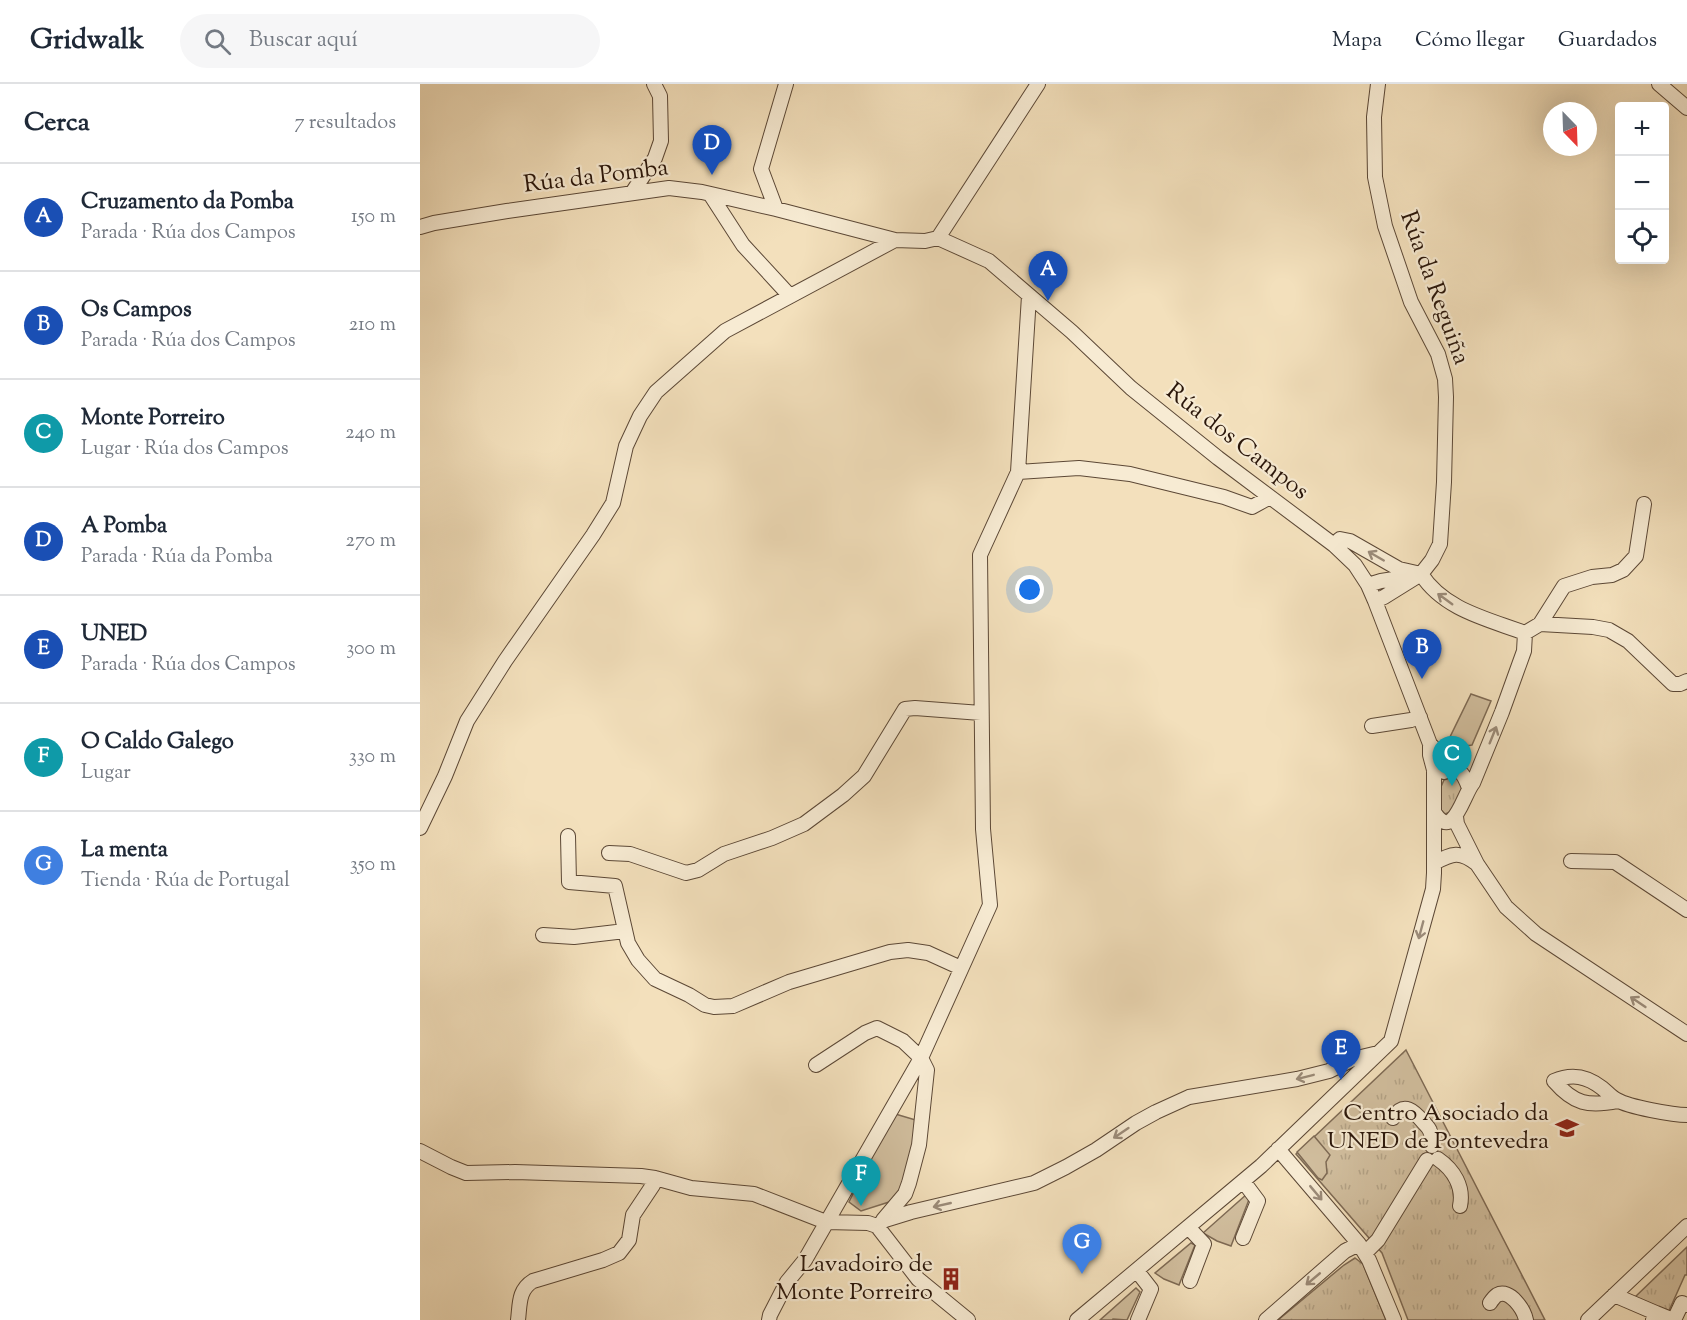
<!DOCTYPE html>
<html lang="es">
<head>
<meta charset="utf-8">
<style>
  :root { --surface:#fff; --page:#f6f6f7; --text:#1f2937; --muted:#747a83; --line:#e0e1e3; --accent:#8f2418 }
  body { margin:0; font-family:"Sorts Mill Goudy",serif; background:var(--page); color:var(--text) }
  .controls { position:absolute; right:18px; top:18px; display:grid; overflow:hidden; border-radius:6px; box-shadow:0 6px 24px #0002 }
  .controls button { width:54px; height:54px; display:grid; place-items:center; padding:0; border:0; border-bottom:2px solid var(--line); background:var(--surface); color:var(--text); font:30px sans-serif }
  .compass { position:absolute; left:1123px; top:18px; width:54px; height:54px; border-radius:50%; background:var(--surface); box-shadow:0 6px 24px #0002; rotate:157deg }
  .you { position:absolute; left:610px; top:506px; width:21px; height:21px; margin:-15px; border:4px solid #fff; border-radius:50%; background:#1a73e8; box-shadow:0 0 0 9px #1a73e833 }
  .badge { display:grid; place-items:center; width:39px; height:39px; border-radius:50%; background:var(--accent); color:#fff; font-size:20px; font-weight:700 }
  .pin { position:absolute; translate:-50% -50px; filter:drop-shadow(0 2px 3px #0008) }
  .pin::after { content:''; position:absolute; top:32px; width:21px; height:18px; background:inherit; clip-path:polygon(0 0,100% 0,50% 100%) }
  .list { margin:0; padding:0; list-style:none }
  h2 { display:flex; justify-content:space-between; align-items:center; height:78px; margin:0; padding:0 24px; font-size:26px }
  h2 small { font-size:20px; font-weight:400; color:var(--muted) }
  .list li { display:grid; grid-template-columns:39px 1fr auto; gap:18px; align-items:center; box-sizing:border-box; height:108px; padding:0 24px; border-top:2px solid var(--line) }
  .list b { display:block; font-size:22px; white-space:nowrap }
  .list p { margin:0; font-size:20px; white-space:nowrap; color:var(--muted) }
  .list em { font-size:20px; font-style:normal; color:var(--muted) }
  .icon { flex:none; width:33px; height:33px; fill:none; stroke:currentColor; stroke-width:2; stroke-linecap:round; stroke-linejoin:round }
  .map { position:relative; flex:none; width:1267px; height:1236px; overflow:hidden }
  header { display:flex; align-items:center; gap:36px; box-sizing:border-box; height:84px; padding:0 30px; background:var(--surface); border-bottom:2px solid var(--line) }
  header strong { font-size:28px }
  nav { display:flex; gap:33px; margin-inline-start:auto; font-size:21px }
  .search { width:420px; height:54px; background:var(--page); display:flex; align-items:center; gap:15px; box-sizing:border-box; padding:0 21px; border-radius:33px; color:var(--muted); font-size:22px }
  main { display:flex }
  aside { flex:1; background:var(--surface) }
  .map>svg:first-child { display:block }
  .grass { fill:url(#grass-tufts); stroke:#7e6a54; stroke-width:1.5 }
  .green { fill:#d1be9e; stroke:#7e6a54; stroke-width:1.5 }
  .lines { fill:none; stroke-linecap:round; stroke-linejoin:round }
  .minor-casing { stroke:#5c4836; stroke-width:16 }
  .minor { stroke:#f7ebd3; stroke-width:14 }
  .oneway { stroke:#9b8b79 }
  .labels { text-anchor:middle; dominant-baseline:central; stroke-width:4.5; stroke-linejoin:round; paint-order:stroke }
  .street-label { font-size:24px; fill:#2a160a; stroke:#f7ebd3 }
  .poi-label { font-size:24px; fill:#2a160a; stroke:#f7ebd3; text-anchor:end }
</style>
</head>
<body>
<header>
<strong>Gridwalk</strong>
<div class="search"><svg class="icon" aria-label="search" viewBox="0 0 24 24"><circle cx="10" cy="10" r="6"/><path d="M15 15l6 6"/></svg>Buscar aquí</div>
<nav><a>Mapa</a><a>Cómo llegar</a><a>Guardados</a></nav>
</header>
<main>
<aside>
<h2>Cerca<small>7 resultados</small></h2>
<ul class="list">
<li><span class="badge" style="background:#1a4fb4">A</span><div><b>Cruzamento da Pomba</b><p>Parada · Rúa dos Campos</p></div><em>150 m</em></li>
<li><span class="badge" style="background:#1a4fb4">B</span><div><b>Os Campos</b><p>Parada · Rúa dos Campos</p></div><em>210 m</em></li>
<li><span class="badge" style="background:#0f9aa8">C</span><div><b>Monte Porreiro</b><p>Lugar · Rúa dos Campos</p></div><em>240 m</em></li>
<li><span class="badge" style="background:#1a4fb4">D</span><div><b>A Pomba</b><p>Parada · Rúa da Pomba</p></div><em>270 m</em></li>
<li><span class="badge" style="background:#1a4fb4">E</span><div><b>UNED</b><p>Parada · Rúa dos Campos</p></div><em>300 m</em></li>
<li><span class="badge" style="background:#0f9aa8">F</span><div><b>O Caldo Galego</b><p>Lugar</p></div><em>330 m</em></li>
<li><span class="badge" style="background:#3f7fe0">G</span><div><b>La menta</b><p>Tienda · Rúa de Portugal</p></div><em>350 m</em></li>
</ul>
</aside>
<div class="map">
<svg width="1267" height="1236" viewBox="0 0 1267 1236">
  <defs>
    <pattern id="grass-tufts" width="24" height="20" patternUnits="userSpaceOnUse" patternTransform="scale(1.5)"><rect width="24" height="20" fill="#d1be9e"/><path d="M3 7l-1-3M5 7V3M7 7l1-3M15 17l-1-3M17 17v-4M19 17l1-3" fill="none" stroke="#b4a387"/></pattern>
  </defs>
  <rect width="100%" height="100%" fill="#f3e0bc"/>
  <filter id="stains"><feTurbulence type="fractalNoise" baseFrequency=".00333" numOctaves="4"/><feColorMatrix values="0 0 0 0 .2 0 0 0 0 .09 0 0 0 0 .02 0 0 0 .5 -.17"/></filter>
  <radialGradient id="worn" r=".72"><stop offset=".6" stop-color="#630" stop-opacity="0"/><stop offset="1" stop-color="#630" stop-opacity=".3"/></radialGradient>
  <path class="grass" d="M 1032,693 L 1038,694 L 1042,703 L 1033,727 L 1025,730 L 1021,726 L 1020,705 L 1024,696 Z
    M 986,966 L 1125,1236 L 988,1236 L 962,1169 L 876,1070 Z
    M 1267,1163 L 1267,1191 L 1265,1191 L 1248,1229 L 1215,1213 Z
    M 935,1174 L 943,1180 L 966,1236 L 858,1236 L 924,1181 Z"/>
  <path class="green" d="M 1051,610 L 1071,617 L 1052,661 C 1042,663 1036,660 1030,653 Z
    M 472,1029 L 499,1037 L 483,1105 L 469,1118 L 441,1127 L 429,1118 Z
    M 894,1052 L 910,1071 L 906,1078 L 907,1089 L 902,1096 L 898,1094 L 877,1068 Z
    M 827,1110 L 830,1113 L 811,1162 L 797,1157 L 783,1149 Z
    M 771,1159 L 775,1161 L 759,1201 L 744,1195 L 735,1189 Z
    M 716,1204 L 720,1208 L 707,1236 L 693,1235 L 692,1236 L 680,1236 Z"/>
  <g class="lines">
    <g class="minor-casing">
      <path id="minor" d="M 1239,0 L 1267,24
        M 212,109 L 235,74 L 241,57 L 240,12 L 234,0
        M 290,110 L 323,161 L 370,212
        M 356,125 L 341,85 L 366,0
        M 0,143 L 14,139 L 87,127 L 249,104 L 282,108 L 356,125 L 475,156 L 505,157 L 518,154
        M 518,154 L 569,177 L 652,248 L 711,304 L 798,374 L 914,461 L 935,481 L 948,501 L 955,517 L 1010,660 L 1032,684
        M 518,154 L 618,0
        M 598,388 L 659,384 L 710,390 L 804,413 L 832,423 L 850,413
        M 914,461 L 920,455 L 930,457 L 979,485 L 1001,490 C 1024,526 1068,535 1105,549 L 1104,567 L 1082,628 L 1053,699 C 1043,711 1033,759 1014,728
        M 948,501 L 961,497 L 993,492
        M 955,517 L 964,513 L 1001,490 L 1012,476 L 1020,460 L 1024,398 L 1026,313 L 1025,295 L 1018,270 L 991,218 L 965,142 L 955,93 L 954,33 L 958,0
        M 1120,540 L 1144,502 L 1172,493 L 1192,491 L 1203,486 L 1216,472 L 1224,420
        M 1105,549 L 1120,540 L 1173,543 L 1189,546 L 1208,557 L 1253,600 L 1260,600 L 1267,597
        M 952,642 L 991,636 L 1000,633
        M 1024,688 C 1039,681 1044,690 1049,704
        M 1036,733 L 1037,740 L 1057,780 L 1086,823 L 1116,850 L 1267,950
        M 0,744 L 25,692 L 47,637 L 85,577 L 173,451 L 193,419 L 206,362 L 220,332 L 236,308 L 305,247 L 475,156
        M 148,752 L 149,798 L 195,802 L 208,859 L 218,876 L 235,895 L 269,911 L 285,921 L 294,923 L 313,922 L 369,898 L 470,868 L 488,866 L 508,869 L 541,884
        M 189,769 L 210,770 L 266,789 L 278,786 L 304,770 L 352,754 L 384,740 L 423,711 L 444,692 L 485,625 L 495,624 L 561,629
        M 1151,777 L 1195,778 L 1267,826
        M 1014,779 C 1032,770 1039,766 1057,780
        M 123,851 L 154,853 L 205,847
        M 396,981 L 445,949 L 457,944 L 483,957 L 501,974 L 507,986 L 499,1061 L 489,1099 L 485,1110 L 463,1136
        M 1198,1017 C 1168,1023 1154,1020 1134,997 C 1152,989 1167,992 1182,1004 C 1187,1008 1192,1014 1197,1016 C 1209,1023 1253,1031 1267,1031
        M 973,1034 C 984,1017 994,1027 1004,1039 C 1006,1041 1009,1044 1010,1047 C 1012,1051 1012,1057 1012,1062
        M 858,1065 L 939,1160 L 949,1176 L 974,1236
        M 0,1067 L 31,1083 L 46,1089 L 95,1088 L 221,1092 L 235,1094 L 271,1104 L 334,1110 L 406,1138 L 448,1139 L 457,1142 L 498,1195 L 548,1236
        M 1018,1075 C 1034,1086 1044,1103 1040,1122
        M 457,1142 L 465,1136 L 491,1128 L 614,1099 L 646,1083 L 676,1066 L 716,1039 L 736,1028 L 769,1013 L 877,995 L 909,987 L 933,975 L 958,969
        M 768,1143 L 784,1160 L 770,1197
        M 823,1154 L 838,1117 L 823,1097
        M 945,1169 L 958,1156 L 1007,1076
        M 717,1187 L 731,1205 L 718,1236
        M 1194,1211 L 1236,1229
        M 1070,1219 C 1072,1216 1074,1213 1077,1211 C 1090,1204 1104,1226 1106,1236
        M 98,1236 C 100,1221 98,1206 113,1197 L 183,1176 L 199,1169 L 209,1156 L 213,1131 L 233,1101 L 235,1094
        M 349,1236 L 350,1231 L 367,1198 L 385,1176 L 501,974 L 570,821 L 563,745 L 560,471 L 598,388 L 609,212
        M 657,1236 L 841,1082 L 971,957 L 1013,805 L 1014,789 L 1014,686 L 1010,671 L 1010,660
        M 846,1236 L 925,1167 L 939,1160
        M 1168,1236 L 1267,1142
        M 1233,1236 L 1236,1229 L 1253,1236
        M 1254,1236 L 1262,1219 L 1267,1221"/>
    </g>
    <use href="#minor" class="minor"/>
  </g>
  <defs><path id="oneway-shaft" d="M-6 0H5M1.5-3L5.5 0L1.5 3" fill="none" stroke-width="1.6" stroke-linecap="round" stroke-linejoin="round" transform="scale(1.5)"/></defs>
  <g class="oneway">
    <use href="#oneway-shaft" transform="translate(956 472) rotate(-150)"/>
    <use href="#oneway-shaft" transform="translate(1025 515) rotate(-144)"/>
    <use href="#oneway-shaft" transform="translate(1073 651) rotate(-68)"/>
    <use href="#oneway-shaft" transform="translate(1001 846) rotate(105)"/>
    <use href="#oneway-shaft" transform="translate(1218 918) rotate(-146)"/>
    <use href="#oneway-shaft" transform="translate(885 993) rotate(166)"/>
    <use href="#oneway-shaft" transform="translate(701 1049) rotate(146)"/>
    <use href="#oneway-shaft" transform="translate(896 1109) rotate(50)"/>
    <use href="#oneway-shaft" transform="translate(522 1121) rotate(167)"/>
    <use href="#oneway-shaft" transform="translate(893 1195) rotate(140)"/>
  </g>
  <defs>
    <g id="university-bare" transform="scale(1.8)"><path d="M0-5L7-2L0 1L-7-2ZM-4 1L0 2.5L4 1V4Q0 6-4 4Z" fill="#8f2418" stroke="#f7ebd3" stroke-width="2.5" paint-order="stroke"/></g>
    <g id="building-bare" transform="scale(1.8)"><path d="M-4-6H4V6H1V3H-1V6H-4ZM-2.5-4.3h1.7v1.8h-1.7ZM.8-4.3h1.7v1.8H.8ZM-2.5-1h1.7V.8h-1.7ZM.8-1h1.7V.8H.8Z" fill="#8f2418" stroke="#f7ebd3" stroke-width="2.5" paint-order="stroke"/></g>
  </defs>
  <g fill-rule="evenodd">
    <use href="#university-bare" x="1147" y="1044"/>
    <use href="#building-bare" x="531" y="1195"/>
  </g>
  <g class="labels">
    <g class="street-label">
      <text transform="translate(176 93) rotate(-7)">Rúa da Pomba</text>
      <text transform="translate(1014 204) rotate(70)">Rúa da Reguiña</text>
      <text transform="translate(817 358) rotate(38)">Rúa dos Campos</text>
    </g>
    <g class="poi-label">
      <text x="1129" y="1030">Centro Asociado da<tspan x="1129" dy="28">UNED de Pontevedra</tspan></text>
      <text x="513" y="1181">Lavadoiro de<tspan x="513" dy="28">Monte Porreiro</tspan></text>
    </g>
  </g>
  <rect width="100%" height="100%" filter="url(#stains)"/>
  <rect width="100%" height="100%" fill="url(#worn)"/>
</svg>
<div class="controls">
<button>+</button>
<button>−</button>
<button><svg class="icon" aria-label="locate" viewBox="0 0 24 24"><circle cx="12" cy="12" r="6"/><path d="M12 2v4M12 18v4M2 12h4M18 12h4"/></svg></button>
</div>
<svg class="compass" viewBox="-18 -18 36 36"><path d="M0-13l5 13h-10z" fill="#e53935"/><path d="M0 13l5-13h-10z" fill="#747a83"/></svg>
<div class="you"></div>
<div class="pin badge" style="left:628px;top:217px;background:#1a4fb4">A</div>
<div class="pin badge" style="left:1002px;top:595px;background:#1a4fb4">B</div>
<div class="pin badge" style="left:1032px;top:702px;background:#0f9aa8">C</div>
<div class="pin badge" style="left:292px;top:91px;background:#1a4fb4">D</div>
<div class="pin badge" style="left:921px;top:996px;background:#1a4fb4">E</div>
<div class="pin badge" style="left:441px;top:1122px;background:#0f9aa8">F</div>
<div class="pin badge" style="left:662px;top:1190px;background:#3f7fe0">G</div>
</div>
</main>
</body>
</html>
